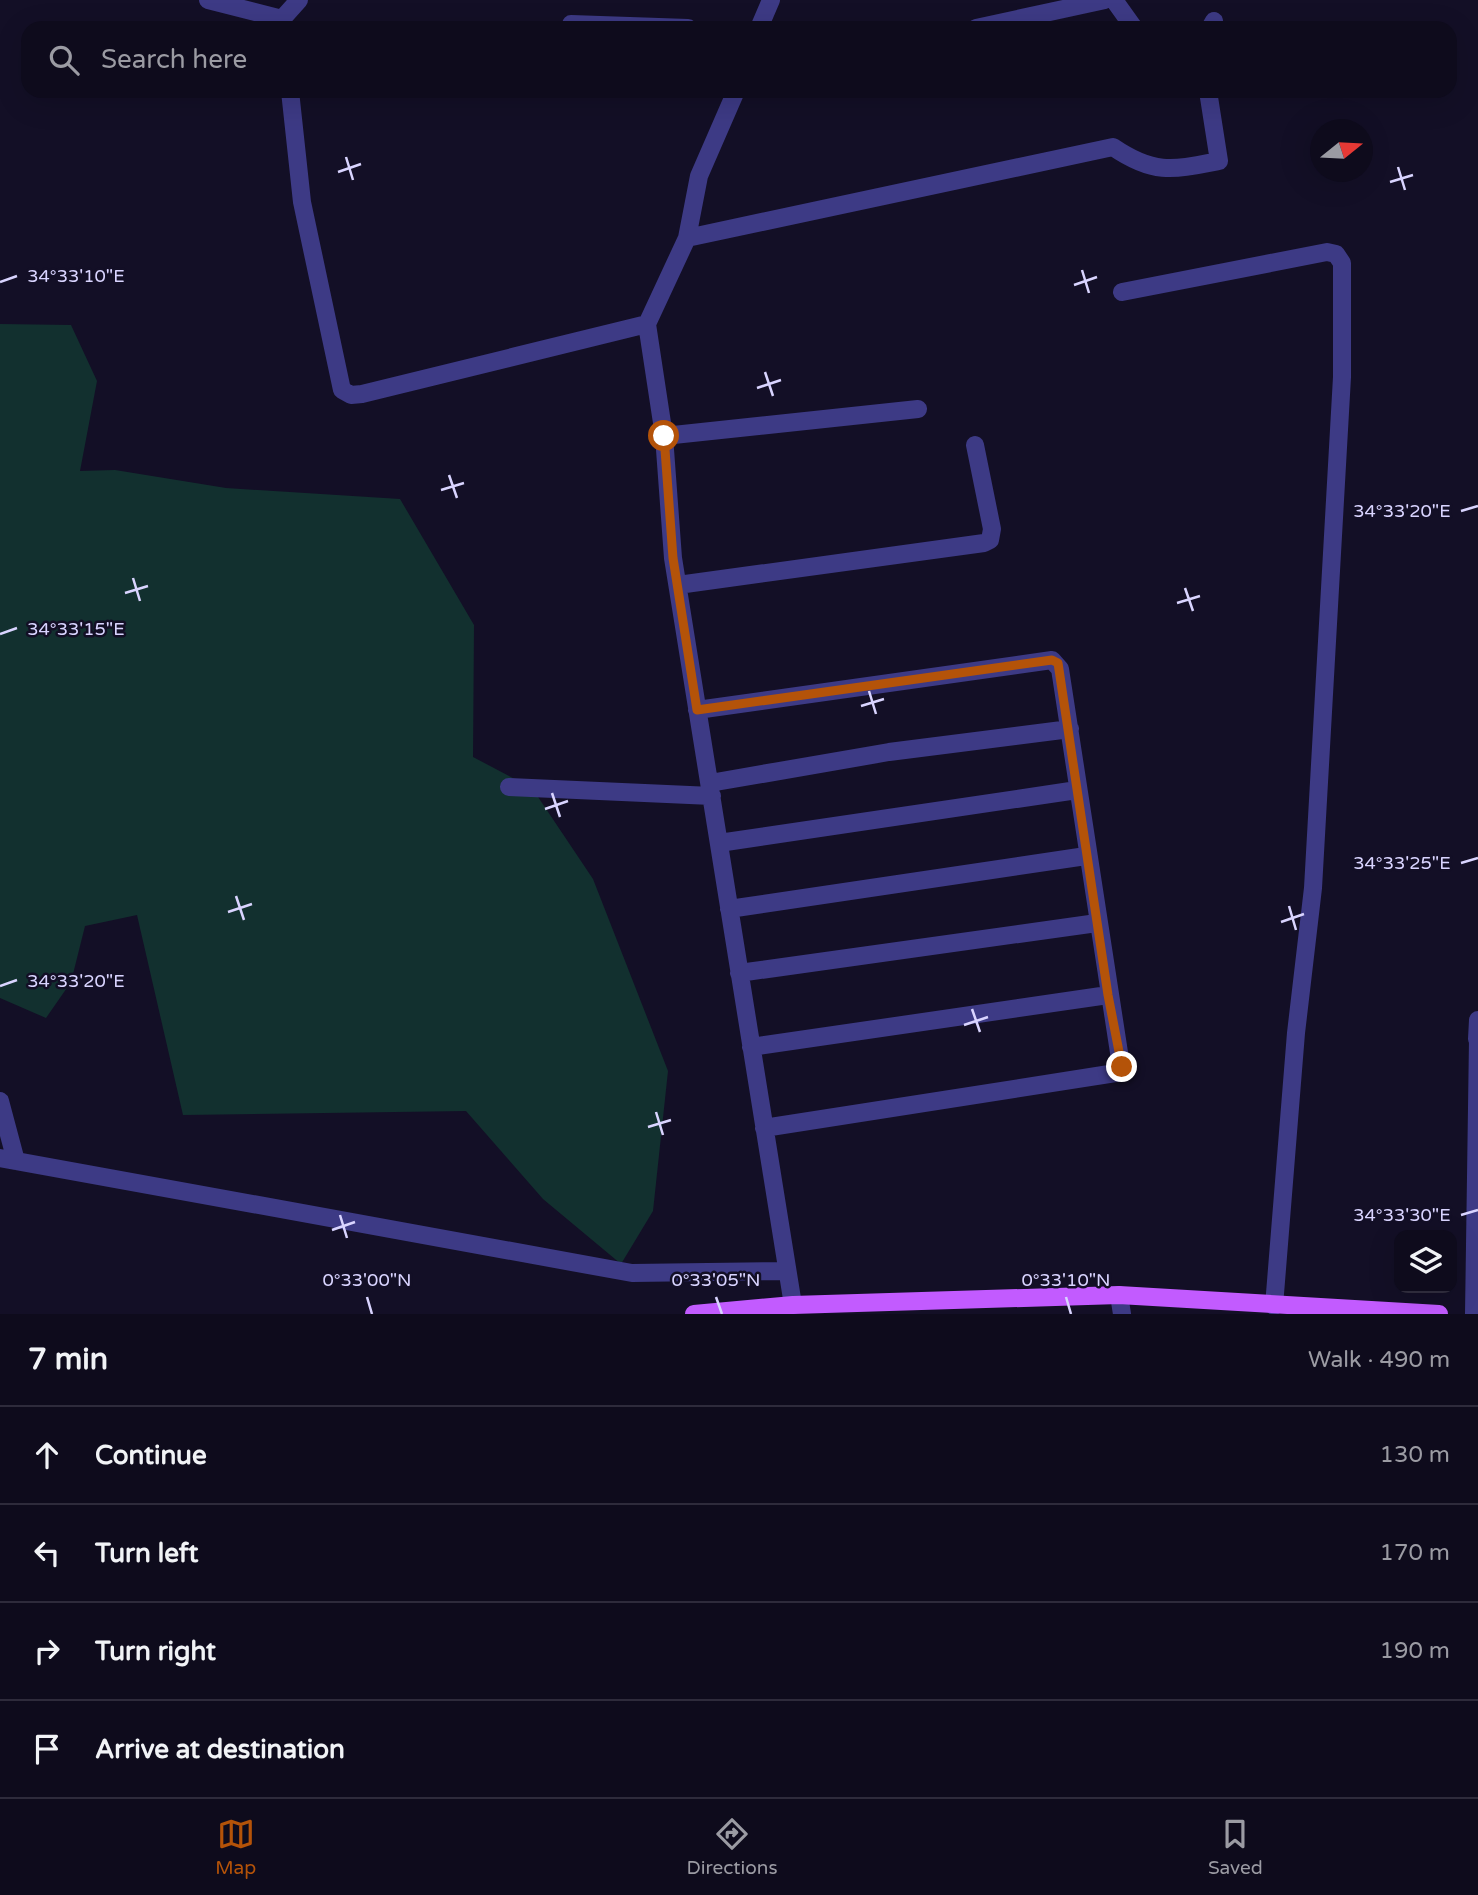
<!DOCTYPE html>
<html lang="en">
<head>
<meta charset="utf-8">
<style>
  :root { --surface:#0e0b1c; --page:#171425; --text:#f1f3f6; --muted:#9b9ba3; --line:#2e2b3b; --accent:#b45309 }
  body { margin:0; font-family:"Varela Round",sans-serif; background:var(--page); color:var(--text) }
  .controls { position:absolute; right:21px; bottom:21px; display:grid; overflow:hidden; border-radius:14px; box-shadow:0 7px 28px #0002 }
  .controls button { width:63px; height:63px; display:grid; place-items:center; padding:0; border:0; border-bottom:2px solid var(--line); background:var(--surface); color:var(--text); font:35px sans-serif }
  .compass { position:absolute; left:1310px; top:119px; width:63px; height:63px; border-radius:50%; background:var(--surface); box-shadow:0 7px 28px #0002; rotate:72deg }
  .stop { position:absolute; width:21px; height:21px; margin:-16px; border:5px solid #b45309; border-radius:50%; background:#fff }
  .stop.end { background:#b45309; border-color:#fff; box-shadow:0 2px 7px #0008 }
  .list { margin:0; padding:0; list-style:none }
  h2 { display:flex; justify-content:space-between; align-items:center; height:91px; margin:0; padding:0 28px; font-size:30px }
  h2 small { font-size:23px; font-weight:400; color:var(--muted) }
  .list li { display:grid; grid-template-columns:46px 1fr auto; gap:21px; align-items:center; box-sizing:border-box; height:98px; padding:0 28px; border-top:2px solid var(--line) }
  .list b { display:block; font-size:26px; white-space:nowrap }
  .list em { font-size:23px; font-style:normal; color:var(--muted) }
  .icon { flex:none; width:38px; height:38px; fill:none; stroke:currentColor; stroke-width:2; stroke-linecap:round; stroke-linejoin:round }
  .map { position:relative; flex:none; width:1478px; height:1314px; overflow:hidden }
  .search { position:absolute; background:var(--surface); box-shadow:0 7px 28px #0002; left:21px; right:21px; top:21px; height:77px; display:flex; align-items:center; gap:18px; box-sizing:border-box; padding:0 24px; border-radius:21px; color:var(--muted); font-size:26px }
  .sheet { height:483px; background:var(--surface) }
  nav { display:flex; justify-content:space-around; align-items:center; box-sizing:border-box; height:98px; border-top:2px solid var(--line); background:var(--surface); font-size:19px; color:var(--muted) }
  nav a { display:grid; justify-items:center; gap:4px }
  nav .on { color:var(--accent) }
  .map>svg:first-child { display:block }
  .green { fill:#12302f }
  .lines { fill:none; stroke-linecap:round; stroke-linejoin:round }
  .minor { stroke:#3d3a85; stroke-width:18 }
  .major { stroke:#c25bff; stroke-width:18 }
  .route { stroke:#b45309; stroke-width:9 }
  .ticks { fill:none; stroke:#d9d4ff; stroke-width:2.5 }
  .ticks-label { font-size:18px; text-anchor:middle; fill:#d9d4ff; stroke:#130f26; stroke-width:5; stroke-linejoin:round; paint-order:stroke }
</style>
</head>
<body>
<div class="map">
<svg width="1478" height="1314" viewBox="0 0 1478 1314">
  <rect width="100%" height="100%" fill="#130f26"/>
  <path class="green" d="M 0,324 L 71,325 L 97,381 L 80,471 L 115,470 L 226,488 L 400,499 L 474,625 L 473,757 L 532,788 L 593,879 L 668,1071 L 653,1211 L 621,1264 L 543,1199 L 466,1111 L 183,1115 L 137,915 L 85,926 L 71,982 L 46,1018 L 0,998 Z"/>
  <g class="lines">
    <path class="minor" d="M 208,0 L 282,19
      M 1114,0 L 1134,28
      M 571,24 L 688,28
      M 283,28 L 282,19 L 299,0
      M 759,28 L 771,0
      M 976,28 L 1105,0
      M 1210,28 L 1214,21
      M 290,91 L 302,202 L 342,390 L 351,395 L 362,394 L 647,324
      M 736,91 L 699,176 L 687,238 L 647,324 L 664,436 L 673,558 L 793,1305
      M 687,238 L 1113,147 C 1154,175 1173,170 1219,161 L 1208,91
      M 1122,292 L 1327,252 L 1336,254 L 1342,263 L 1342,377 L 1313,888 L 1296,1033 L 1274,1306
      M 664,436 L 918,409
      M 678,585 L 984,543 L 990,540 L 992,529 L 975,445
      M 697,710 L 1052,660 L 1060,669 L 1122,1072 L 764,1128
      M 710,783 L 889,752 L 1070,729
      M 509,787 L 712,796
      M 719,843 L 1077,790
      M 729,909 L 1086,856
      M 739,973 L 1097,923
      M 1477,1039 L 1478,1020
      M 751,1047 L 1108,995
      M 0,1101 L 16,1161
      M 0,1158 L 632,1273 L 787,1271
      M 1119,1295 L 1122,1314
      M 1474,1314 L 1478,1039"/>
    <path class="major" d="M 694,1314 L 793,1305 L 1119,1295 L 1439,1314"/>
  </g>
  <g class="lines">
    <path class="route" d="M 664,436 L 673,558 L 697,710 L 1052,660 L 1058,663 L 1108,995 L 1122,1067"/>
  </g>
  <path class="ticks" d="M 346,157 L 353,180M 1398,167 L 1405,190M 338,172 L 361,164M 1390,182 L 1413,175M 1082,270 L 1089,293M 0,282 L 17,276M 1074,285 L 1097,277M 765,372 L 773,396M 757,388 L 781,380M 449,475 L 457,498M 441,490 L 464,483M 1461,511 L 1478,506M 133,578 L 140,601M 1185,588 L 1193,611M 125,593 L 148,586M 1177,603 L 1200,596M 0,634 L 17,628M 869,691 L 876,714M 861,706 L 884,699M 552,793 L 560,817M 545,809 L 568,801M 1461,863 L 1478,858M 236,896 L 244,920M 1289,906 L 1296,930M 228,912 L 252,904M 1281,922 L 1304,914M 0,986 L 17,980M 972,1009 L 980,1032M 964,1025 L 988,1017M 656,1112 L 663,1135M 648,1127 L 671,1120M 340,1215 L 347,1238M 1461,1215 L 1478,1210M 332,1230 L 355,1222M 367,1297 L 372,1314M 716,1297 L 722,1314M 1066,1297 L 1071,1314"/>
  <g class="ticks-label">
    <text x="76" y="282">34°33'10"E</text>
    <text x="1402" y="517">34°33'20"E</text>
    <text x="76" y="635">34°33'15"E</text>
    <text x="1402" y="869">34°33'25"E</text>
    <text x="76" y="987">34°33'20"E</text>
    <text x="1402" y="1221">34°33'30"E</text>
    <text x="367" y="1286">0°33'00"N</text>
    <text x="716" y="1286">0°33'05"N</text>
    <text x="1066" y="1286">0°33'10"N</text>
  </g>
</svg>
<div class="controls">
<button><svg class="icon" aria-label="layers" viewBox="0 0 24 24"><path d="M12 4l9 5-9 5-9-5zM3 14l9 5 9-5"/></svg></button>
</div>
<svg class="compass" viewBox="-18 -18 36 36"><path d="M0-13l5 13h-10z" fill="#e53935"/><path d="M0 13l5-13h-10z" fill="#9b9ba3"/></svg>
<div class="stop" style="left:664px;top:436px"></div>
<div class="stop end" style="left:1122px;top:1067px"></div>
<div class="search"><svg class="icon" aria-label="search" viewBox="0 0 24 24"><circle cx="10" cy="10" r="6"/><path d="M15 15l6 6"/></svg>Search here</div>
</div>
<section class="sheet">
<h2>7 min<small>Walk · 490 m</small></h2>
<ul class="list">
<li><svg class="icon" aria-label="ahead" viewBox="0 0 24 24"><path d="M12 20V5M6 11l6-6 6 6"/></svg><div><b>Continue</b></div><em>130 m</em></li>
<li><svg class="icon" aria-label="left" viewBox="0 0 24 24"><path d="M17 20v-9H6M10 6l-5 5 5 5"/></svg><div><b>Turn left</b></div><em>170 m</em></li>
<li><svg class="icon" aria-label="right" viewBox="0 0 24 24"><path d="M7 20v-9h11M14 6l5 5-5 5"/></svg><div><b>Turn right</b></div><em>190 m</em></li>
<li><svg class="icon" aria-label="arrive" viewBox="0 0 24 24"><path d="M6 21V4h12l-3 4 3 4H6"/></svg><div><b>Arrive at destination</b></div></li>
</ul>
</section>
<nav>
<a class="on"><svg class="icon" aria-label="map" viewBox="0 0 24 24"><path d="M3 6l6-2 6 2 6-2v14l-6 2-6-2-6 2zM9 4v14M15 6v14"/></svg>Map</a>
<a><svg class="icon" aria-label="directions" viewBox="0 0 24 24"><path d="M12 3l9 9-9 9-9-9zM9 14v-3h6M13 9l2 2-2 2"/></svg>Directions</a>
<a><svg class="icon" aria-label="saved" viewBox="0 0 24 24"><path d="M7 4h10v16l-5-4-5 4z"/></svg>Saved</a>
</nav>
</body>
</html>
